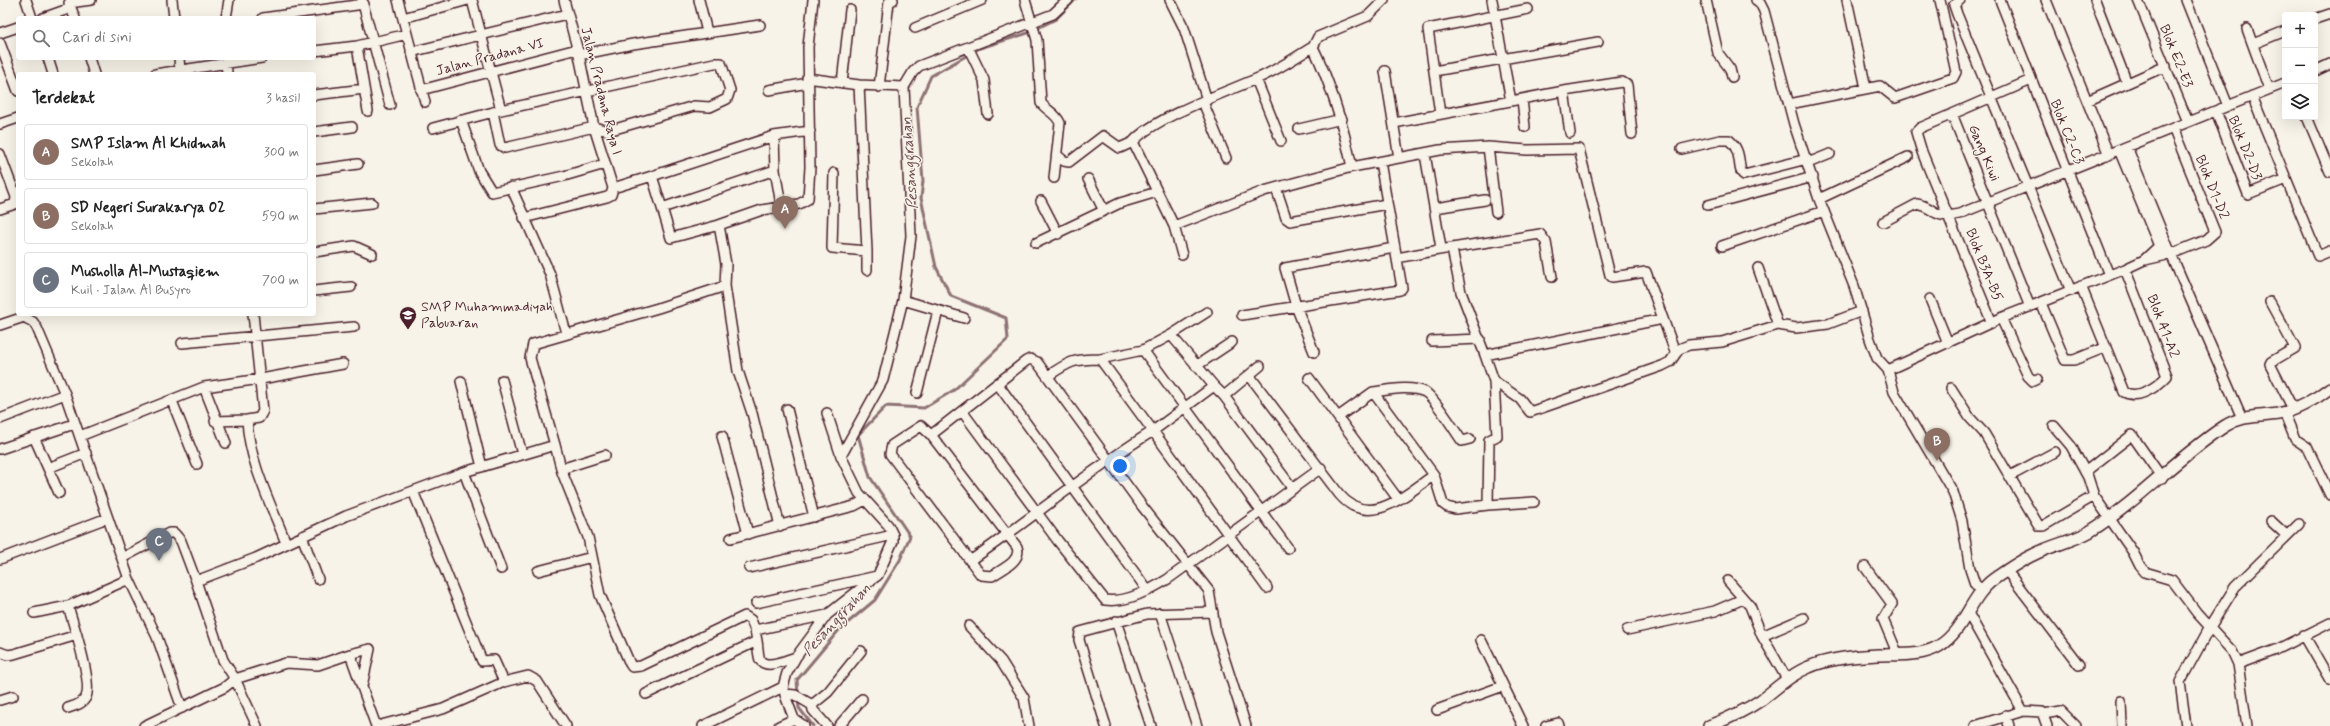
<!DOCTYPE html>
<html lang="id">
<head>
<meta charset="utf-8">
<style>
  :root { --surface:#fff; --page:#f6f6f6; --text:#222; --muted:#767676; --line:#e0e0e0; --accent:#4a1f2b }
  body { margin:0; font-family:Mynerve,sans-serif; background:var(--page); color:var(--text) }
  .controls { position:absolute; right:12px; top:12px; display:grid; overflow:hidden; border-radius:4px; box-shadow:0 4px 16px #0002 }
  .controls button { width:36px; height:36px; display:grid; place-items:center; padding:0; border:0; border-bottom:1px solid var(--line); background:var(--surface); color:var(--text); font:20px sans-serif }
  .you { position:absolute; left:1120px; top:466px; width:14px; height:14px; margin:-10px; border:3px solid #fff; border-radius:50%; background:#1a73e8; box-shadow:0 0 0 6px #1a73e833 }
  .badge { display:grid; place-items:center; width:26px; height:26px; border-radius:50%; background:var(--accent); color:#fff; font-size:13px; font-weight:700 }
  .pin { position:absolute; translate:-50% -33px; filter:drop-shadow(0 1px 2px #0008) }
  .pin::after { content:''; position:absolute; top:21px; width:14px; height:12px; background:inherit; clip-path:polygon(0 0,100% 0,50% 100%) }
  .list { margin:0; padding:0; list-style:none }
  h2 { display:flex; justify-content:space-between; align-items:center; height:52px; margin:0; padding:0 16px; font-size:17px }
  h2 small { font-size:13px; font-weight:400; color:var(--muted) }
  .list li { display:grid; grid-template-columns:26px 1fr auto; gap:12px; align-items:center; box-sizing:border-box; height:56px; margin:0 8px 8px; padding:0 8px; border:1px solid var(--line); border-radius:4px }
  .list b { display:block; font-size:15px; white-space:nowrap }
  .list p { margin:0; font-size:13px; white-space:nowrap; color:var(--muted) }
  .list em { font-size:13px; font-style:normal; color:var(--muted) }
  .icon { flex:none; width:22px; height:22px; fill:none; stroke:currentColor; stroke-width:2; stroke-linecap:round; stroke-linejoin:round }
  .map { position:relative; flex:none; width:2330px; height:726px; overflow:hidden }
  .search { position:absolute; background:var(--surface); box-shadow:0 4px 16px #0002; left:16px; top:16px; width:300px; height:44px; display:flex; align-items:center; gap:10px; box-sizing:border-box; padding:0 14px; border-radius:4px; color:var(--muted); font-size:15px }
  .panel { position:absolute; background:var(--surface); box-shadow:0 4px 16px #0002; left:16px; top:72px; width:300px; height:244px; border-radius:4px }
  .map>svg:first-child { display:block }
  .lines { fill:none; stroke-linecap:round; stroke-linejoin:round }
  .stream { stroke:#8e7275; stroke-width:3 }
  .minor-casing { stroke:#4a1f2b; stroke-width:12 }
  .tertiary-casing { stroke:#4a1f2b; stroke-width:14 }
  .minor { stroke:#f7f3e8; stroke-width:9 }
  .tertiary { stroke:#f7f3e8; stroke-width:11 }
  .labels { text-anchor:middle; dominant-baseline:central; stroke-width:3; stroke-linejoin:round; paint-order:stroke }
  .street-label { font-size:14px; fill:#4a1f2b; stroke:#f7f3e8 }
  .poi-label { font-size:14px; fill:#4a1f2b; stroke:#f7f3e8; text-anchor:start }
  .water-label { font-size:15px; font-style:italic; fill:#6c4950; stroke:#f7f3e8 }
</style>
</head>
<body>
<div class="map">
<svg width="2330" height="726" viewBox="0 0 2330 726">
  <rect width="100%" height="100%" fill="#f7f3e8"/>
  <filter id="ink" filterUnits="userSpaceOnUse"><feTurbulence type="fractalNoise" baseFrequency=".025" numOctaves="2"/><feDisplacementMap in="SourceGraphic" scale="8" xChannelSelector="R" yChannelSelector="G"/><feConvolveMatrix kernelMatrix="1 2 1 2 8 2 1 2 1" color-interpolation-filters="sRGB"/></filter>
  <g filter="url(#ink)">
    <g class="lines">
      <path class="stream" d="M 798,694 L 797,680 L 839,630 L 875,600 L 900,560 L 910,536 L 870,477 L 858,435 L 886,406 L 924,408 L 954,390 L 1008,339 L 1006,318 L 951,296 L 936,267 L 921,198 L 923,181 L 917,107 L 931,76 L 980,48 L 1028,33 L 1056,19 L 1075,0
        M 798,700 L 799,708 L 813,726"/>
      <g class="minor-casing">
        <path id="minor" d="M 26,0 L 32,18
          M 172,0 L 174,18
          M 362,0 L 390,105
          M 398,0 L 425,102
          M 472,0 L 501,110
          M 564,0 L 579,55 L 594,127 L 613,188
          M 699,0 L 707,32
          M 1025,0 L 1037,40 L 1041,103 C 1047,111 1056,113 1060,123 L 1054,178
          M 1170,0 L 1184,28 L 1207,100
          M 1492,0 L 1511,101
          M 1706,0 L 1718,53 L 1730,69 L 1732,77
          M 1756,0 L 1760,3 L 1764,11 L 1794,124 L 1819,199 L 1854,286 L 1870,339 L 1877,358 L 1888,370 L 1894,392 L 1953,492 L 1962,521 L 1970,569 L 1975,584 L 1982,590
          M 1847,0 L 1866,88
          M 1960,0 L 1954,5 L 1957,14 L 2071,291
          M 2000,0 L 2109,275
          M 2046,0 L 2109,155
          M 2095,0 L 2127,83
          M 2138,0 L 2188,122
          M 2186,0 L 2228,106
          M 69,3 L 91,0
          M 69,3 L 75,18
          M 43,18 L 71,8
          M 226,18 L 229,0
          M 263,18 L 364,4
          M 403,18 L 468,0
          M 2315,19 L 2330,14
          M 915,28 L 982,0
          M 2247,29 L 2269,89
          M 0,33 L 18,27
          M 0,43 L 18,91
          M 2253,44 L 2285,31
          M 357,46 L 368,111
          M 968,47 L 984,80 L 988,114
          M 314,51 L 357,46 L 407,34
          M 411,52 L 567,14
          M 579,55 L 633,44 L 760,25
          M 48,58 L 53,74
          M 89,58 L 94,74
          M 179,58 L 180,70
          M 226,58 L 227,74
          M 1385,71 L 1399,158
          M 1434,71 L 1598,42
          M 2315,71 L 2330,64
          M 155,74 L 262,58
          M 807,78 L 859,85 L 904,87
          M 1256,79 L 1281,141
          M 842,83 L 850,10
          M 879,87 L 889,2 L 893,0
          M 421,90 L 577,49
          M 769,90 L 808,83
          M 1564,91 L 1570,133
          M 314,95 L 364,89
          M 2252,96 L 2318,256 L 2330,251
          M 1522,99 L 1525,127
          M 2087,101 L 2166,66
          M 1203,102 L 1226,158
          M 1789,104 L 1880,86 L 1895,98 L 1953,78 L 1956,72 L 1940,0
          M 2216,111 L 2248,194 L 2286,179
          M 1440,114 L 1428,29 L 1528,9
          M 1952,114 L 2030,307
          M 2307,117 L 2330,172
          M 461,120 L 479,171 L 492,192 L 564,176 L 605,164
          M 1394,123 L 1564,91 L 1622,82 L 1627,85 L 1632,134
          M 0,124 L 18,118
          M 433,128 L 501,110 L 714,63 L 721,63 L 730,90 L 727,99 L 710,107 L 694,106 L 608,131 L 594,127 L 505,148 L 500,145 L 493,112
          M 1299,129 L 1342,119
          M 314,132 L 352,127
          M 1488,147 L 1496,212
          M 2127,147 L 2171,254 L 2145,260
          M 1682,149 L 1720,140 L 1729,140 C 1744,152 1736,170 1744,175 L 1807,159
          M 2119,150 L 2159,246 L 2171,254 L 2242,418
          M 0,154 L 16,197 L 15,204 L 0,209
          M 1425,154 L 1441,248
          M 1057,155 L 1064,161 L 1069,162 L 1103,136 L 1120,148 L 1133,142
          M 1808,163 L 1830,154
          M 1352,167 C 1343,125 1332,86 1313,47 L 1318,37 L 1368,16 L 1384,0
          M 314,170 L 358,164
          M 834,173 L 832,248 L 867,251 L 859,85
          M 652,176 L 774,136
          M 1088,179 L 1104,211
          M 511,187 L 550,274 L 566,333
          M 613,188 L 652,176 L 662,208 L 775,170
          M 1276,188 L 1286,218 L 1290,221 L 1387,204
          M 1819,199 L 1908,157
          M 1041,201 L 1058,234
          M 781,205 L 775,170 L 774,136 L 810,131
          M 1708,205 L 1813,177
          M 662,208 L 671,238 L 719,225
          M 1435,208 L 1485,200
          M 314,209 L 372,203
          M 524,218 L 607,197 L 611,195 L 613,188
          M 1883,222 L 1917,204 C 1937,208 1933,220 1959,214 L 2285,83
          M 1174,226 L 1264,191 L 1352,167 L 1440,150 L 1488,147 L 1527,150 L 1579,149 L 1610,275 L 1612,277 L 1646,272 L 1674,349 L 1679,349 L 1689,345 L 1722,342 L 1778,325 L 1796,328 L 1828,324 L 1862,311
          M 1036,243 L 1120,203 L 1157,192
          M 1722,246 L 1824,211
          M 1452,249 L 1461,292 L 1485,355 L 1663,319
          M 867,251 L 867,270
          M 314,252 L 354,246 L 372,254
          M 2171,254 L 2206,240 L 2215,232 L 2173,128
          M 1182,255 L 1174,226 L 1133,142 C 1153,118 1226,92 1256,79 C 1276,71 1294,58 1313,47
          M 1397,258 C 1444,248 1492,242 1540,234 L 1546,242 L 1552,277
          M 1758,268 L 1778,325
          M 725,286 L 738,371 L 752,413 L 780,526
          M 2081,286 L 2124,392 C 2138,400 2157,387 2167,376 L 2125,269
          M 314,291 L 351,287
          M 1930,299 L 1948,343
          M 903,300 L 964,318
          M 2270,302 L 2295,348 L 2271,362 L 2270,364 L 2293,409
          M 2041,303 L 2065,360 L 2074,360 L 2106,347
          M 253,314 L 263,411 L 259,418 L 247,420 C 249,462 271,504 286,543
          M 1242,315 L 1400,290 L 1402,288 L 1380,162
          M 2001,318 L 2028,376 L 2033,381 L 2037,379
          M 1992,323 L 1922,152 L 1916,132 L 1920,128 L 2031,80
          M 0,325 L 24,317 L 33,322 L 37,328 L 65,394 L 129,579 L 157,637 L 182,708
          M 1171,335 L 1207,312
          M 1432,341 L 1480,339
          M 182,343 L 354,327
          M 1314,352 L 1296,306 L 1285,268 L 1394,248
          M 1100,359 L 1143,350
          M 1196,366 L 1232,342
          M 1888,370 L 2001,318 L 2125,269 L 2144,260 L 2159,246
          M 1249,375 L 1339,494 C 1369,530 1405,495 1434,475
          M 1048,376 C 1070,361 1074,359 1100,359 L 1153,431 L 1214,386 L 1224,396 L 1293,489
          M 1309,378 L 1398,499
          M 502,380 L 522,454
          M 461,381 L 482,467
          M 1494,381 L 1520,399 L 1530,412 L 1662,366 L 1670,362 L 1679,349
          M 997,383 L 1148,591
          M 1214,386 L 1171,335 L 1143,350 L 1288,548
          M 1951,388 L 1970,418 L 1984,433 L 2039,526 L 2043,526 L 2094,496
          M 1373,392 C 1388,390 1410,385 1425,392 C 1434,397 1455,431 1462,441 L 1470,439
          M 917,393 L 938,311
          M 1224,396 L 1260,366
          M 172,401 L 197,464
          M 787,409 L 814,517
          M 962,411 L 1058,541 L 1105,600 C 1127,603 1150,590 1168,579 L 1321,468
          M 2284,412 L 2295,439 L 2307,447 L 2330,495
          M 827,413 L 841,456
          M 1338,417 L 1373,392 L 1434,475 L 1443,504 L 1447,507 L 1455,509 L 1488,505 L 1489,440 L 1497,436 L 1494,381 L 1485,355
          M 0,419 L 65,394
          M 215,421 L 247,420
          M 2054,426 L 2071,446 L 2088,477 L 2094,496 L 2133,552 L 2140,566 L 2145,572 L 2172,580 L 2197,613 L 2232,651 L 2238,664 L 2276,650 L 2330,623
          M 931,435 L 1017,547 C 1022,561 1002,569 992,576 L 981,575 L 890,454 L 892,445 L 921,426 L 931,435 L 1026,361 L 1030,359 L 1037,362 L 1142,506 L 1209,591 L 1216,632 L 1246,726
          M 80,436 L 204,387
          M 722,436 L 748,534
          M 34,437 L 59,493
          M 226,443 L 204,387 L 261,379 L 343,364
          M 555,445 L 562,472 L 588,537 L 600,595 L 630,664 L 632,667 L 641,666 L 745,616 L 751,620 L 755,630 L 827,615
          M 0,449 L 74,424
          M 48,468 L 86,453
          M 561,469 L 605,455
          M 464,472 L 501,569
          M 2085,472 L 2132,435 L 2162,478
          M 2010,476 L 2055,452
          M 413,491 L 482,661 L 494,660 L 504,682
          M 1488,505 L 1534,502
          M 2271,521 L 2286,535
          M 302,536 L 318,579
          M 731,538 L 854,506 L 865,500
          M 122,558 L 169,533 L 174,533 L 181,541 L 196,581
          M 0,559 L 107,518
          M 970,561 C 1032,518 1090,470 1153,431 L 1267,588
          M 1865,567 L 1892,604 L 1883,619 L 1898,655
          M 749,568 L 893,535
          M 538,571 L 592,557
          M 2007,571 L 2079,665
          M 1728,581 L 1750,606 L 1762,636 L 1787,679
          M 756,603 L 877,576
          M 34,613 L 68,606 L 129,579
          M 1160,613 L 1197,726
          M 1968,613 L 2023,711 L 2042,712 L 2047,726
          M 1116,621 L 1151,726
          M 969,626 L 1001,661 L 1024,698 L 1029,726
          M 1627,630 L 1715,611 L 1743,599
          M 2304,635 L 2330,680
          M 1762,636 L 1804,618
          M 1481,640 L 1523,726
          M 757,641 C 758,646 758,655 760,660 C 767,670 788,659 796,657
          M 0,652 L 8,655 L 14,654 L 77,635
          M 350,654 L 370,649 L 362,686
          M 2238,664 L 2247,726
          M 646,694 L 757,641 L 755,630
          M 785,694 L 795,695 L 812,705
          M 0,700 L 13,696
          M 2121,701 L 2122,726
          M 812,705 L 828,692 L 861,651
          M 812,705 L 813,710 L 827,726
          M 68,708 C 74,706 83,704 86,697 C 93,682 73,623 68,606
          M 1437,710 L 1503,686
          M 2044,714 L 2061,711 L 2076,726
          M 2006,715 L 2009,726
          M 144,726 L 225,687 L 235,679 L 223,660 L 196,581 L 256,558 L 346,516 L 464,472 L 555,445 L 530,358 L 533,344 L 658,308 L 725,286 L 726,264 L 719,225 L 762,210 L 799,204 L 808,199 L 810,167 L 808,47 L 813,0
          M 257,726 L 235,679 L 286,663 L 318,665 L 350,654 L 376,726
          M 377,726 L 443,709 L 504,682 L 528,676 L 537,681 L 566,726
          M 703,726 L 783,687
          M 779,726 L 794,719
          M 804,726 L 794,719 L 786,698 L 783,687 L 787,673 L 796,657 L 827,615 L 878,575 L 893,541 L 893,535 L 888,525 L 859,493 L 841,456 L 883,380 L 903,300 L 911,236 L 904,87 L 913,72 L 919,66 L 1053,14 L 1068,0
          M 839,726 L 862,699
          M 1106,726 L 1079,640 L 1080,632 L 1147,614 L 1213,612
          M 1546,726 L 1558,723 L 1559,726
          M 1975,726 L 2023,711
          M 2186,726 L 2180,682 L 2210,627 L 2235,587 L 2299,524"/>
      </g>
      <g class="tertiary-casing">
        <path id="tertiary" d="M 1709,726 C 1727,719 1745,711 1761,700 C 1777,688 1791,674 1809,667 C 1829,658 1856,656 1878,655 C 1898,654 1921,657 1939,646 C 1965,630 1970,596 1994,579 C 2007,570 2021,560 2035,554 C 2052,545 2071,542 2089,532 C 2138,502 2177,457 2225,426 C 2242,415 2258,417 2278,414 C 2295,411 2316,399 2330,388"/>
      </g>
      <use href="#minor" class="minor"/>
      <use href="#tertiary" class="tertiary"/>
    </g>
  </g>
  <defs>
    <g id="school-pin" transform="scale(0.9)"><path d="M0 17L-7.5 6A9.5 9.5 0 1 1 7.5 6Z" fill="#4a1f2b" stroke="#f7f3e8"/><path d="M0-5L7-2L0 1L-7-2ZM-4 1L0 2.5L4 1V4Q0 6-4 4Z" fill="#fff"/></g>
  </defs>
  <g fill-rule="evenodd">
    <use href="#school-pin" x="408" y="315"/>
  </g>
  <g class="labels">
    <g class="street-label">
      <text transform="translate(2176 56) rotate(68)">Blok E2-E3</text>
      <text transform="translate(490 57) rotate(-15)">Jalan Pradana VI</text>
      <text transform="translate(601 91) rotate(76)">Jalan Pradana Raya I</text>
      <text transform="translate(2067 132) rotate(68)">Blok C2-C3</text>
      <text transform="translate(2245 148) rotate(68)">Blok D2-D3</text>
      <text transform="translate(1984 153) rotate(67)">Gang Kiwi</text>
      <text transform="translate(2212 187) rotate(68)">Blok D1-D2</text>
      <text transform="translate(1984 265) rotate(68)">Blok B3A-B5</text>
      <text transform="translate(2163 326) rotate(69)">Blok A1-A2</text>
    </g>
    <g class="poi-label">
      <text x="421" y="307">SMP Muhammadiyah<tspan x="421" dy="16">Pabuaran</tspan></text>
    </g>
    <g class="water-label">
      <text transform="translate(910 163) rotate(-94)">Pesanggrahan</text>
      <text transform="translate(837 620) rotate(-47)">Pesanggrahan</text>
    </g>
  </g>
</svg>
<div class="controls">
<button>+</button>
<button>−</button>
<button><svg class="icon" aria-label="layers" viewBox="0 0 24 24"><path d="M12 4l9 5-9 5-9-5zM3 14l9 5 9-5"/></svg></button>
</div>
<div class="you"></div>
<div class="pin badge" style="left:785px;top:229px;background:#8d6e63">A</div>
<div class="pin badge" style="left:1937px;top:461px;background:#8d6e63">B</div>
<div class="pin badge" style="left:159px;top:561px;background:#6b7280">C</div>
<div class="search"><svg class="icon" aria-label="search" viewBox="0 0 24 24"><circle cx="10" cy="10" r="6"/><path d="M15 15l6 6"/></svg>Cari di sini</div>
<section class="panel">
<h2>Terdekat<small>3 hasil</small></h2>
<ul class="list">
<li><span class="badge" style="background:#8d6e63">A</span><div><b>SMP Islam Al Khidmah</b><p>Sekolah</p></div><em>300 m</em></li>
<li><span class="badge" style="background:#8d6e63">B</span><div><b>SD Negeri Surakarya 02</b><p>Sekolah</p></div><em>590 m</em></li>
<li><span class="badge" style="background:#6b7280">C</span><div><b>Musholla Al-Mustaqiem</b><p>Kuil · Jalan Al Busyro</p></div><em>700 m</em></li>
</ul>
</section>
</div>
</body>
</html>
